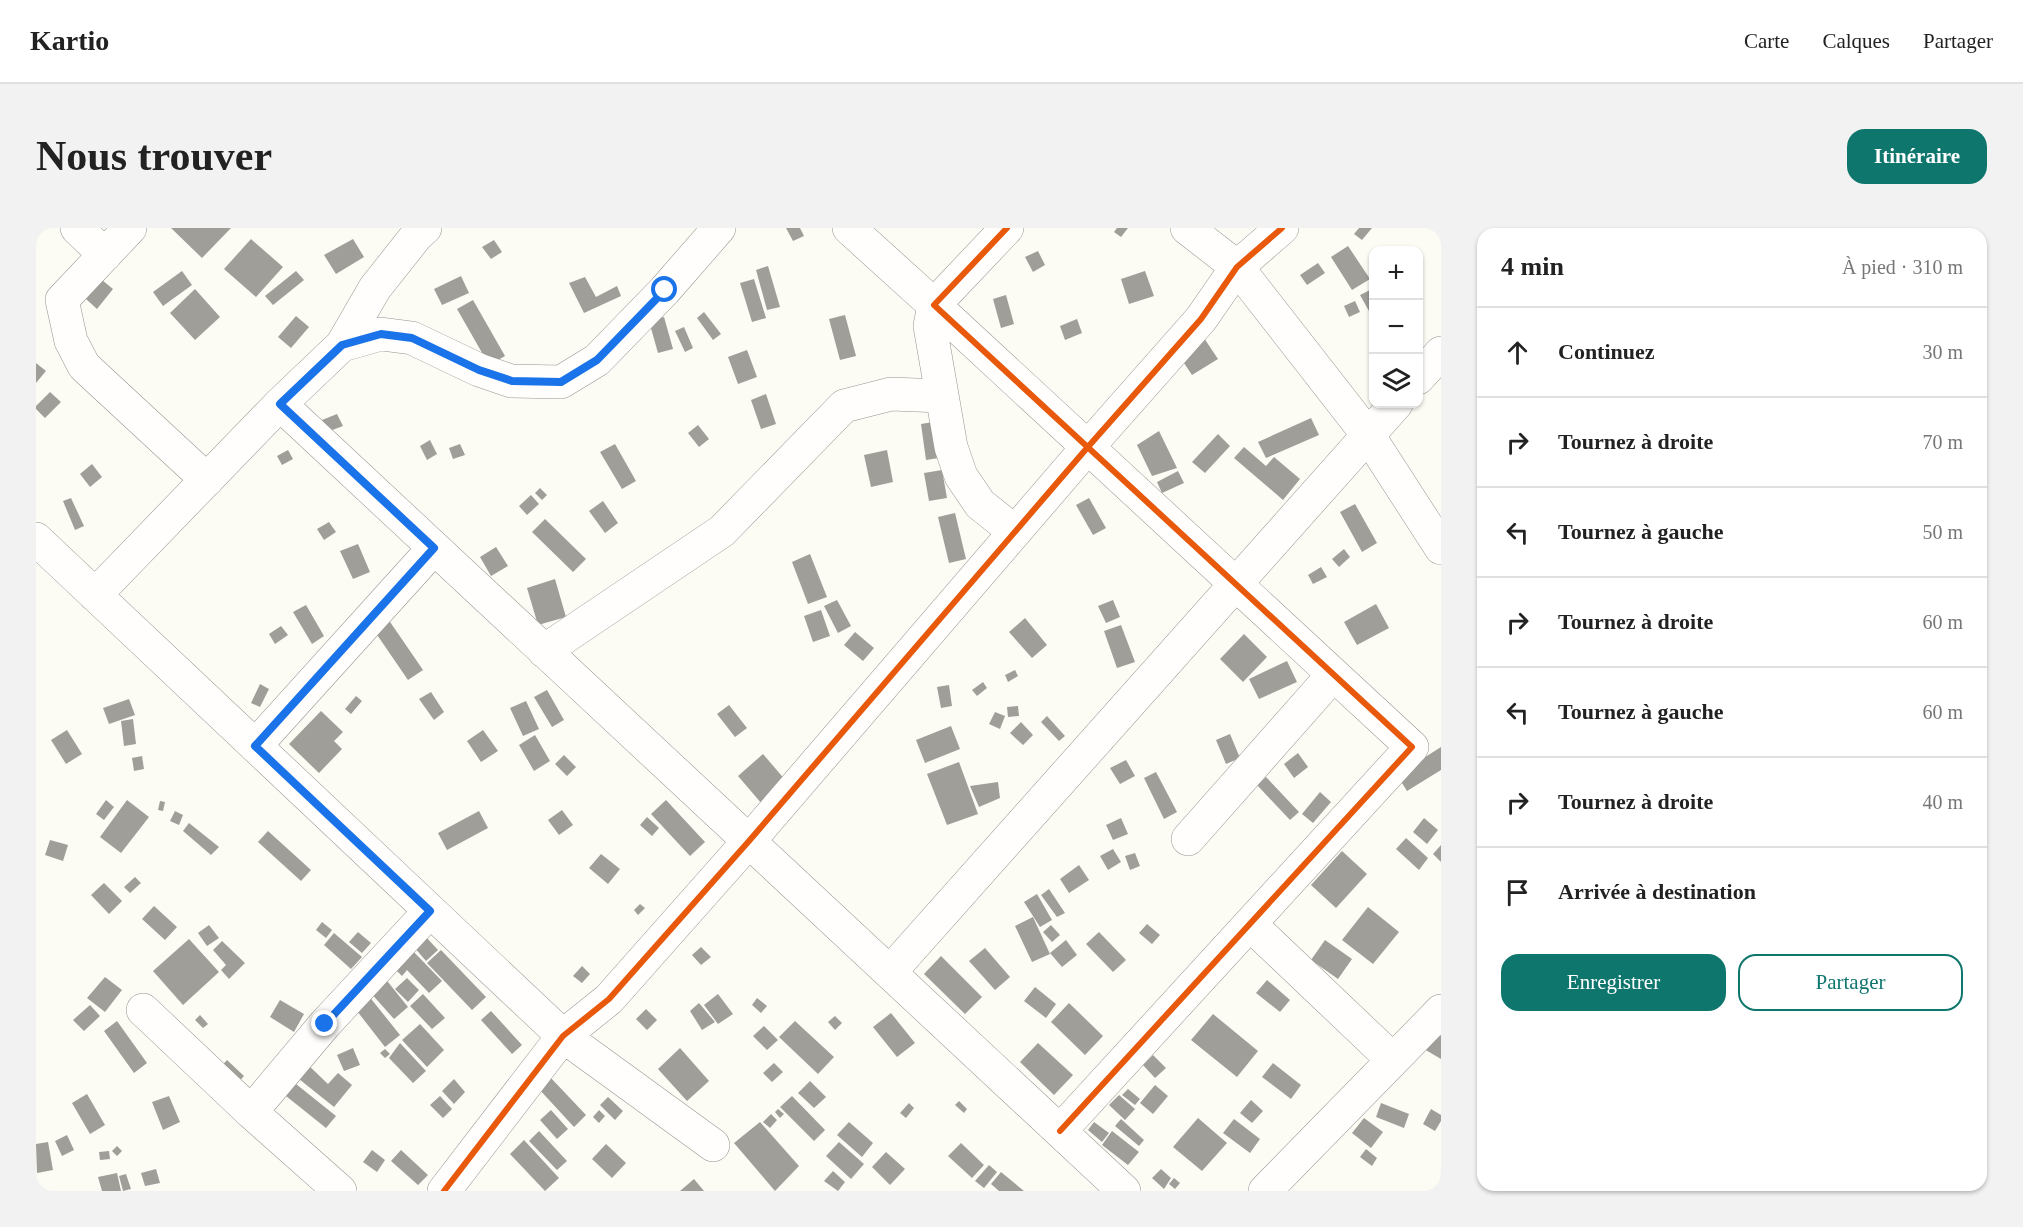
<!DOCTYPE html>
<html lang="fr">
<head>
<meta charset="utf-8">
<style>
  :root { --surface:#fff; --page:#f2f2f2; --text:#222; --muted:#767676; --line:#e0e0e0; --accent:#0f766e }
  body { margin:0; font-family:"Times New Roman",serif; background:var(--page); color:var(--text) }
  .controls { position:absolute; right:18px; top:18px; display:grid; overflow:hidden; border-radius:12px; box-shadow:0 2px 4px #0004 }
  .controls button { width:54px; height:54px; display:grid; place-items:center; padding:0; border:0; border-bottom:2px solid var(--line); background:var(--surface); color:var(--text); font:30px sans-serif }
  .stop { position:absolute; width:18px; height:18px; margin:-14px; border:4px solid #1a73e8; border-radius:50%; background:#fff }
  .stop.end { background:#1a73e8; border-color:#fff; box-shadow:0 2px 6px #0008 }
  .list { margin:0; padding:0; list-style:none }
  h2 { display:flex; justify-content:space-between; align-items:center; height:78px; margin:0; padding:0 24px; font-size:26px }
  h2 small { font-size:20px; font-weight:400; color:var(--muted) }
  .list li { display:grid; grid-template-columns:39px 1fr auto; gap:18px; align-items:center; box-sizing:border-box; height:90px; padding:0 24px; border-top:2px solid var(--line) }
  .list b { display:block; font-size:22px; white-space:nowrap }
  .list em { font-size:20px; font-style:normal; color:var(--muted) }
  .actions { display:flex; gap:12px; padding:18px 24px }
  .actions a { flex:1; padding:14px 0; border:2px solid var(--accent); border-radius:18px; text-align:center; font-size:21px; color:var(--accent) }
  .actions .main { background:var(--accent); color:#fff }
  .icon { flex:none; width:33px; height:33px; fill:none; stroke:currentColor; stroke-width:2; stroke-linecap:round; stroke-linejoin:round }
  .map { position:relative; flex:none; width:1405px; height:963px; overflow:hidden; border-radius:18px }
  header { display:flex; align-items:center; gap:36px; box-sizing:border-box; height:84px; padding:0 30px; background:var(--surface); border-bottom:2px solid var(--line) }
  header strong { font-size:28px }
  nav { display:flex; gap:33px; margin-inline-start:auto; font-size:21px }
  .intro { display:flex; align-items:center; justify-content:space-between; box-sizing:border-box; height:144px; padding:0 36px }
  h1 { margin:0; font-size:42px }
  .button { padding:15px 27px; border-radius:18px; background:var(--accent); color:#fff; font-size:21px; font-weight:700 }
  main { display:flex; gap:36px; padding:0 36px }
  aside { flex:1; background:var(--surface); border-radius:18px; box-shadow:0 2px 4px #0004 }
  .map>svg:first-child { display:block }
  .building { fill:#9f9e99 }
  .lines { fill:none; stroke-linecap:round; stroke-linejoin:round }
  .minor-casing { stroke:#959592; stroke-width:34 }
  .minor { stroke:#fffefd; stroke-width:33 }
  .cycleway-casing { stroke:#fff; stroke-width:10 }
  .cycleway { stroke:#e8590c; stroke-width:6 }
  .route { stroke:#1a73e8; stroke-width:8 }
</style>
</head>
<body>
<header>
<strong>Kartio</strong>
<nav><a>Carte</a><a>Calques</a><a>Partager</a></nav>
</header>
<div class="intro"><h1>Nous trouver</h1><a class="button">Itinéraire</a></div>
<main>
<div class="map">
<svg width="1405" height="963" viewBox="0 0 1405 963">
  <rect width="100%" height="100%" fill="#fcfbf4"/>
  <path class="building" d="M 135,0 L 195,0 L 166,30 Z
    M 750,0 L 764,0 L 768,8 L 757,13 Z
    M 1081,0 L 1092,0 L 1085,9 L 1078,4 Z
    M 1323,0 L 1336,0 L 1326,12 L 1318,6 Z
    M 215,11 L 247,39 L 220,69 L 188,41 Z
    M 317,11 L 328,29 L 300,46 L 288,27 Z
    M 458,12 L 466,24 L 455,31 L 446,19 Z
    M 1312,18 L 1334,51 L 1316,62 L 1295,29 Z
    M 1002,23 L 1009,37 L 997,44 L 989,29 Z
    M 1282,35 L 1289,45 L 1271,57 L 1264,47 Z
    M 732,38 L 744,79 L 731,82 L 720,42 Z
    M 146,43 L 156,57 L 127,78 L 117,64 Z
    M 260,43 L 268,52 L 237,77 L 229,68 Z
    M 1109,43 L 1118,68 L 1093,76 L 1085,51 Z
    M 425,48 L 433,65 L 406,77 L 398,61 Z
    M 549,49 L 560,69 L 581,58 L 585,68 L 548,85 L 533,55 Z
    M 718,51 L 730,90 L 716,94 L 704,55 Z
    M 66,52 L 77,61 L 61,81 L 50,71 Z
    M 1338,60 L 1338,92 L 1324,67 Z
    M 159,61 L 184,89 L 159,112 L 134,85 Z
    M 970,67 L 978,96 L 965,100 L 957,71 Z
    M 437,72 L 469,128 L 453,137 L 421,81 Z
    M 1319,73 L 1324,84 L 1313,89 L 1308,78 Z
    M 668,84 L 685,106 L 677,112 L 661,90 Z
    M 809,87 L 820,128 L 804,132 L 793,91 Z
    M 260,88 L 273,99 L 255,120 L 242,109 Z
    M 628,89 L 637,121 L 622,125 L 613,93 Z
    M 1041,91 L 1046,105 L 1029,112 L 1024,98 Z
    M 648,99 L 657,120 L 649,124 L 639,103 Z
    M 1168,110 L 1182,131 L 1156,147 L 1142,126 Z
    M 711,122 L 721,149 L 702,156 L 692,129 Z
    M 0,135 L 10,143 L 0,155 Z
    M 14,164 L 25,174 L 9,190 L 0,181 L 0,178 Z
    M 730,166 L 740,196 L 725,201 L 715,172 Z
    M 301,186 L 307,198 L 291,204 L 286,192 Z
    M 1275,190 L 1283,207 L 1230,230 L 1222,214 Z
    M 897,194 L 903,230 L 890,232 L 885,196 Z
    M 662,197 L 673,211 L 663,219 L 652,205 Z
    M 1123,203 L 1141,240 L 1116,248 L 1101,217 Z
    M 1182,206 L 1194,218 L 1169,245 L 1156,234 Z
    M 394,212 L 401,226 L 391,232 L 384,218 Z
    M 424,216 L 429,227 L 417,231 L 413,220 Z
    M 579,216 L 600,253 L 586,261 L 564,224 Z
    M 1208,219 L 1230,238 L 1238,229 L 1264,251 L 1247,272 L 1198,230 Z
    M 252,222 L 257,231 L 246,237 L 241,228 Z
    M 851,222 L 857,254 L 835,259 L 828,227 Z
    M 56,236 L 66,249 L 54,259 L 44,246 Z
    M 906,242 L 911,270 L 893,273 L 888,245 Z
    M 1142,243 L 1148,255 L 1126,265 L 1121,254 Z
    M 504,260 L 511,267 L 506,272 L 499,265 Z
    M 495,267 L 503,276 L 491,287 L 483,278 Z
    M 35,270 L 48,298 L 39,302 L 27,273 Z
    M 1053,270 L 1070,300 L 1057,307 L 1040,277 Z
    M 567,273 L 582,295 L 569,305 L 553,283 Z
    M 1319,276 L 1341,315 L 1326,324 L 1304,284 Z
    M 919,285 L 930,331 L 913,335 L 902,289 Z
    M 509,291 L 550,331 L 537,344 L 496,304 Z
    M 293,294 L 300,304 L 288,312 L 281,301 Z
    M 322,316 L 334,344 L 317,351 L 304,323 Z
    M 460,319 L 472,338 L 455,348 L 444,329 Z
    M 1308,321 L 1314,329 L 1303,339 L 1296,331 Z
    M 774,326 L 791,369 L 772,376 L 756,334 Z
    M 1285,339 L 1291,349 L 1277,356 L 1272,347 Z
    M 519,351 L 530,389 L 502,397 L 491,360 Z
    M 801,372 L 815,398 L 802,405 L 788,378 Z
    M 1077,372 L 1084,389 L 1070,395 L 1062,378 Z
    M 1340,376 L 1353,400 L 1321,417 L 1308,394 Z
    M 270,377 L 288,408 L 276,416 L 257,384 Z
    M 785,382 L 794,408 L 777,414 L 768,388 Z
    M 350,388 L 387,442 L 372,452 L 335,398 Z
    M 989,390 L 1011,417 L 996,430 L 973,404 Z
    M 1085,397 L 1099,434 L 1081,440 L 1068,403 Z
    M 245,398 L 252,407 L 239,416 L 233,406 Z
    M 819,404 L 838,420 L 827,433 L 808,417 Z
    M 1208,406 L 1231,429 L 1207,454 L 1184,431 Z
    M 1251,433 L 1261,454 L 1223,471 L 1213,451 Z
    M 979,442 L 982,448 L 972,454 L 969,447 Z
    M 947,454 L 951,460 L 941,468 L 936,462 Z
    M 224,456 L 233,461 L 224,479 L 215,475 Z
    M 913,457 L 916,478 L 905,480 L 901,459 Z
    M 511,462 L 528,492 L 516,499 L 498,469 Z
    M 395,464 L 408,484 L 398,492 L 383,471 Z
    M 320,468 L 326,473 L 315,486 L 309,481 Z
    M 93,471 L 99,487 L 73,496 L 67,480 Z
    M 490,473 L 503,501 L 487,508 L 474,480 Z
    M 693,477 L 711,500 L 699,509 L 681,486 Z
    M 982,478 L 983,488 L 972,489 L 971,479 Z
    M 285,483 L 307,504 L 298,513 L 306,521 L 283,545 L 253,516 Z
    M 959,484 L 969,488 L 964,501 L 953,496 Z
    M 1011,488 L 1029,508 L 1023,513 L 1005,494 Z
    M 97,491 L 100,516 L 88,518 L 85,493 Z
    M 985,494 L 997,507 L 987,517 L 974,505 Z
    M 915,498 L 924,521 L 889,535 L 880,512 Z
    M 31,502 L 46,526 L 30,536 L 15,512 Z
    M 447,502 L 462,523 L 445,534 L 431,513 Z
    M 1194,506 L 1204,530 L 1190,536 L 1180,512 Z
    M 499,507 L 514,533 L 498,543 L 483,517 Z
    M 1405,519 L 1405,542 L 1371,563 L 1361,547 Z
    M 1262,525 L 1272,539 L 1258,550 L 1248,536 Z
    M 727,526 L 751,554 L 726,576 L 702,548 Z
    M 528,527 L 540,539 L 531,548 L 519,536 Z
    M 106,528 L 108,541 L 98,543 L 96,530 Z
    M 1090,532 L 1099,548 L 1084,556 L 1074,540 Z
    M 923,534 L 942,586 L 911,597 L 891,546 Z
    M 1120,544 L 1141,584 L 1128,591 L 1108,550 Z
    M 1230,549 L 1263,584 L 1254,592 L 1221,557 Z
    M 962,554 L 964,570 L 943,579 L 934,558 Z
    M 1284,564 L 1295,574 L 1277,595 L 1266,586 Z
    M 70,572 L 78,579 L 68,592 L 60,586 Z
    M 91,572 L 113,589 L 85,625 L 64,609 Z
    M 630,572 L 669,614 L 654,628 L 615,586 Z
    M 124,573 L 129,574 L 127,583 L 122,582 Z
    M 526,582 L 537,597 L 523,607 L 512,592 Z
    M 139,583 L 147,587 L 143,597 L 134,593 Z
    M 443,583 L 452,600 L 411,622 L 402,605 Z
    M 611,589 L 623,600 L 616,608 L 604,597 Z
    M 1085,590 L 1092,606 L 1077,612 L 1070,597 Z
    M 1388,590 L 1402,602 L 1391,616 L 1377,604 Z
    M 153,595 L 183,619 L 175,627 L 147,603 Z
    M 232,603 L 275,642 L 265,653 L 222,614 Z
    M 1370,610 L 1392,630 L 1383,642 L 1360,621 Z
    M 14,612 L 32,617 L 27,633 L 9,627 Z
    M 1405,617 L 1405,634 L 1397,626 Z
    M 1077,621 L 1085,634 L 1072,642 L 1064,628 Z
    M 1306,623 L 1331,646 L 1300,680 L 1275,657 Z
    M 1099,625 L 1104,638 L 1094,642 L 1089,628 Z
    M 565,626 L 584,641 L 572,656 L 553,640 Z
    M 1043,637 L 1053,652 L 1033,665 L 1024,651 Z
    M 99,649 L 105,655 L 94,665 L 88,659 Z
    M 68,655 L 86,673 L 73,686 L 55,667 Z
    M 1013,661 L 1029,685 L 1021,689 L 1005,667 Z
    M 1001,666 L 1016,692 L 1004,699 L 988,674 Z
    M 604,676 L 609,680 L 602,687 L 598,682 Z
    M 118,678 L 141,699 L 129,712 L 106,691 Z
    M 1332,679 L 1363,704 L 1337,736 L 1306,712 Z
    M 997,689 L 1014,726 L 996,734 L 979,698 Z
    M 286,694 L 296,702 L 290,710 L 280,702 Z
    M 1111,696 L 1124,707 L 1116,716 L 1103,705 Z
    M 173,697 L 183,710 L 171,718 L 162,705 Z
    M 1015,697 L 1024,707 L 1016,714 L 1007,704 Z
    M 322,704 L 335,715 L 326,725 L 313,714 Z
    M 1063,704 L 1090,732 L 1077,744 L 1050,716 Z
    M 298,705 L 326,729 L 315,741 L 288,717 Z
    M 390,709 L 402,722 L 390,733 L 378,719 Z
    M 153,711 L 183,744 L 147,777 L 117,743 Z
    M 1030,712 L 1041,727 L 1026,739 L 1014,725 Z
    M 1289,712 L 1316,731 L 1302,751 L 1275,732 Z
    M 186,713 L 209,735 L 193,751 L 185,742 L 190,737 L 177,722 Z
    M 372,718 L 406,753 L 393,765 L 371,742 L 366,748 L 353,735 Z
    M 665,719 L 675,729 L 665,737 L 656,727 Z
    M 949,720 L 974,749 L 959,762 L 933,733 Z
    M 405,722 L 450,769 L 436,782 L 391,735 Z
    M 905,728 L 946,769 L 929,786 L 888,746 Z
    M 546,738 L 554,746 L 546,755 L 537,748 Z
    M 69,749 L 86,762 L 69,784 L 51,770 Z
    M 348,749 L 372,779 L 358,791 L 333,763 Z
    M 371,750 L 383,762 L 372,774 L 359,761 Z
    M 1231,752 L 1254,772 L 1244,784 L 1220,765 Z
    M 999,759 L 1020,776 L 1010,790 L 988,773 Z
    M 328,762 L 364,807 L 349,819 L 314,774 Z
    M 387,766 L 409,790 L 396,801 L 374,778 Z
    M 682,766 L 697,786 L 682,796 L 668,777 Z
    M 721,770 L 731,778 L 725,785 L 716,777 Z
    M 244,772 L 268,786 L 258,804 L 234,789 Z
    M 663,775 L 679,794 L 666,802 L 654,783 Z
    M 1033,775 L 1067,808 L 1049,827 L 1015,794 Z
    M 54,777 L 64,788 L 48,803 L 37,792 Z
    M 610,781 L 621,792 L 611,802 L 600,791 Z
    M 455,783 L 486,817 L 476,826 L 445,792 Z
    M 855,785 L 879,815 L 861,829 L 837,799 Z
    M 1177,786 L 1222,823 L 1201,849 L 1155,812 Z
    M 164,787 L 172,796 L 167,800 L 159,792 Z
    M 799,788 L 806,795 L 799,802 L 792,794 Z
    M 81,793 L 111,835 L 98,845 L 68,803 Z
    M 759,793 L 798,829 L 782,846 L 743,809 Z
    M 384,796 L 408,822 L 391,839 L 366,812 Z
    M 728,798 L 742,812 L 731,822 L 717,808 Z
    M 1392,801 L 1405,808 L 1405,831 L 1383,818 Z
    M 364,815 L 390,843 L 377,855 L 353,830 Z
    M 1002,815 L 1037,847 L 1018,867 L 984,834 Z
    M 317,820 L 324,837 L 308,843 L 301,827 Z
    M 644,820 L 673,853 L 651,873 L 622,841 Z
    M 349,821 L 354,826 L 349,830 L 344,825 Z
    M 1117,827 L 1130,840 L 1119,850 L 1107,837 Z
    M 191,832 L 208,848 L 197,860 L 180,844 Z
    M 270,835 L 292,856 L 302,845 L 316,857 L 298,879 L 258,847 Z
    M 738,835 L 747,844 L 736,854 L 727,845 Z
    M 1237,835 L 1265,857 L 1255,871 L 1226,849 Z
    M 514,849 L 550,887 L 538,899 L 502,860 Z
    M 418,851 L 429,864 L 418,876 L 406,863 Z
    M 774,853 L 790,869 L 778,880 L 762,865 Z
    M 260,856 L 300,888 L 290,900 L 250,868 Z
    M 1119,857 L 1132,868 L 1117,886 L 1104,875 Z
    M 1092,861 L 1104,871 L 1099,877 L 1086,867 Z
    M 51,866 L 69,897 L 54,906 L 36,875 Z
    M 1083,867 L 1099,881 L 1089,892 L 1073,877 Z
    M 133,868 L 144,894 L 127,902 L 116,874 Z
    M 404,868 L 416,881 L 407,890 L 394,877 Z
    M 756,868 L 789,902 L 778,913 L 744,879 Z
    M 572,869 L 587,883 L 579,892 L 564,877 Z
    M 1215,872 L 1227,883 L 1216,895 L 1204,885 Z
    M 923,873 L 931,881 L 928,885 L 919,877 Z
    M 873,875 L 878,880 L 870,890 L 864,885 Z
    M 1345,875 L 1373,886 L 1368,900 L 1340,889 Z
    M 742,881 L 748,886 L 744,890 L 739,884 Z
    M 1395,881 L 1405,887 L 1405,893 L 1399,903 L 1387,896 Z
    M 515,882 L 532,901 L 521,911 L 504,892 Z
    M 563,882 L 569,888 L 563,895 L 557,889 Z
    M 735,886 L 741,892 L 734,900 L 727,894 Z
    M 1162,890 L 1191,915 L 1166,943 L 1137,919 Z
    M 1328,890 L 1347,904 L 1335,920 L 1316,905 Z
    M 1085,891 L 1108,912 L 1103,918 L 1079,898 Z
    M 1198,891 L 1224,911 L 1214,925 L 1187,905 Z
    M 724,894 L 763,938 L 739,963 L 698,915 Z
    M 813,894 L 837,915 L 826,929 L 801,907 Z
    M 1058,894 L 1073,905 L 1066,914 L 1052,902 Z
    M 503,903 L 531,933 L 521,942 L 493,913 Z
    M 1076,903 L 1103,924 L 1092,937 L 1066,917 Z
    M 31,907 L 38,922 L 26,928 L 19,913 Z
    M 488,912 L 523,950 L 509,963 L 474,926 Z
    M 12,914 L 17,942 L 1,945 L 0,916 Z
    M 803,914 L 828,936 L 815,951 L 790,928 Z
    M 925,915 L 948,937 L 936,950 L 912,928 Z
    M 570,916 L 590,935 L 576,950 L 556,931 Z
    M 81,918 L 86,923 L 81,928 L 76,923 Z
    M 1330,921 L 1341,930 L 1336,938 L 1324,929 Z
    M 336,922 L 349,932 L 341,944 L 327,934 Z
    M 365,922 L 392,947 L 382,957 L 355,933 Z
    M 73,923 L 74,931 L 64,932 L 63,924 Z
    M 850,924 L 869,941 L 854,957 L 836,939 Z
    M 953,937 L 961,944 L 948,960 L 939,953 Z
    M 120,941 L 124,955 L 109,958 L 105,945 Z
    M 1125,941 L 1135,950 L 1128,961 L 1116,950 Z
    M 797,943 L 809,954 L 802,963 L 788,953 Z
    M 965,944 L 988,963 L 963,963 L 955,956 Z
    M 81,945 L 85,963 L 66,963 L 62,949 Z
    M 90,946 L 95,961 L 87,963 L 83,948 Z
    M 1138,950 L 1144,955 L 1139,961 L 1133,956 Z
    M 658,951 L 668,963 L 644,963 Z"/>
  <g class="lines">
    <g class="minor-casing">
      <path id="minor" d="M 41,0 L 69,27
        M 94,0 L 26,72 L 35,113 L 48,138 L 171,252
        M 813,0 L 898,77 L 894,98 L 915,219 L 925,248 L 944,276 L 979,304
        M 971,0 L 898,77 L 1376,519 L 1024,903
        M 1151,0 L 1201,39 L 1332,207 L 1405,320
        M 306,117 L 339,60 L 381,7 L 389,0
        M 1382,150 L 1405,125
        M 244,176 L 1088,963
        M 0,311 L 527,808 L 677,917
        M 59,367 L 244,176 L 306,117 L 345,106 L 376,110 L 443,142 L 475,153 L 525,154 L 561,132 L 629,62 L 683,0
        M 508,423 L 686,303 L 808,178 L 855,166 L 906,168
        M 219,518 L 398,320
        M 1152,611 L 1297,447
        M 1214,696 L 1357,832
        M 854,744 L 1360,176
        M 107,782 L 215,884 L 304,963
        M 215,884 L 289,796 L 394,683
        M 408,963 L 527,808 L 573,771 L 713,613 L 1051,220 L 1165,91 L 1201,39 L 1246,0
        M 1229,963 L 1405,783"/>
    </g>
    <use href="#minor" class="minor"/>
    <g class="cycleway-casing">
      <path id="cycleway" d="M 971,0 L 898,77 L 1376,519 L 1024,903
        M 408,963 L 527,808 L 573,771 L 713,613 L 1051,220 L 1165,91 L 1201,39 L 1246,0"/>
    </g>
    <use href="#cycleway" class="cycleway"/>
  </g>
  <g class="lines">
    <path class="route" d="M 289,796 L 394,683 L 219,518 L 398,320 L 244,176 L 306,117 L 345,106 L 376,110 L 443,142 L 476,153 L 525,154 L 561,132 L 629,62"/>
  </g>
</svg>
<div class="controls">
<button>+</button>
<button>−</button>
<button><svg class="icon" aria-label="layers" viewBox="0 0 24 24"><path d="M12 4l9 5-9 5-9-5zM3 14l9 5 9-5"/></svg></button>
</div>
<div class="stop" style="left:629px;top:62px"></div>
<div class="stop end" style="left:289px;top:796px"></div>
</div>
<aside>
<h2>4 min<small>À pied · 310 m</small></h2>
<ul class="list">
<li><svg class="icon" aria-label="ahead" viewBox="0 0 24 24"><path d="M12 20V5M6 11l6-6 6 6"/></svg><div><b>Continuez</b></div><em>30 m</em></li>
<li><svg class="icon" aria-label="right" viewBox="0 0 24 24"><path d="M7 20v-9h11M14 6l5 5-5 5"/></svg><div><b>Tournez à droite</b></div><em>70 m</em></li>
<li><svg class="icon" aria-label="left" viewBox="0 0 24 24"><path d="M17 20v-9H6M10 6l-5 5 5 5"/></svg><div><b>Tournez à gauche</b></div><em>50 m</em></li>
<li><svg class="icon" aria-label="right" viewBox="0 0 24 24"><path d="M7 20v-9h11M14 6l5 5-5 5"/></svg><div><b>Tournez à droite</b></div><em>60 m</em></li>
<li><svg class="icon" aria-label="left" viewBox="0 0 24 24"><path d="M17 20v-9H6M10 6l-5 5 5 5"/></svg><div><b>Tournez à gauche</b></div><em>60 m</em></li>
<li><svg class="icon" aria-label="right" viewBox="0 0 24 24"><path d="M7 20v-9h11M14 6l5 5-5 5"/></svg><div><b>Tournez à droite</b></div><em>40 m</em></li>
<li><svg class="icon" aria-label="arrive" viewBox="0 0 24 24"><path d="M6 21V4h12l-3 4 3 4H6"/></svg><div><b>Arrivée à destination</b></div></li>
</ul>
<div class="actions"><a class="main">Enregistrer</a><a>Partager</a></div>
</aside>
</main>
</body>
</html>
